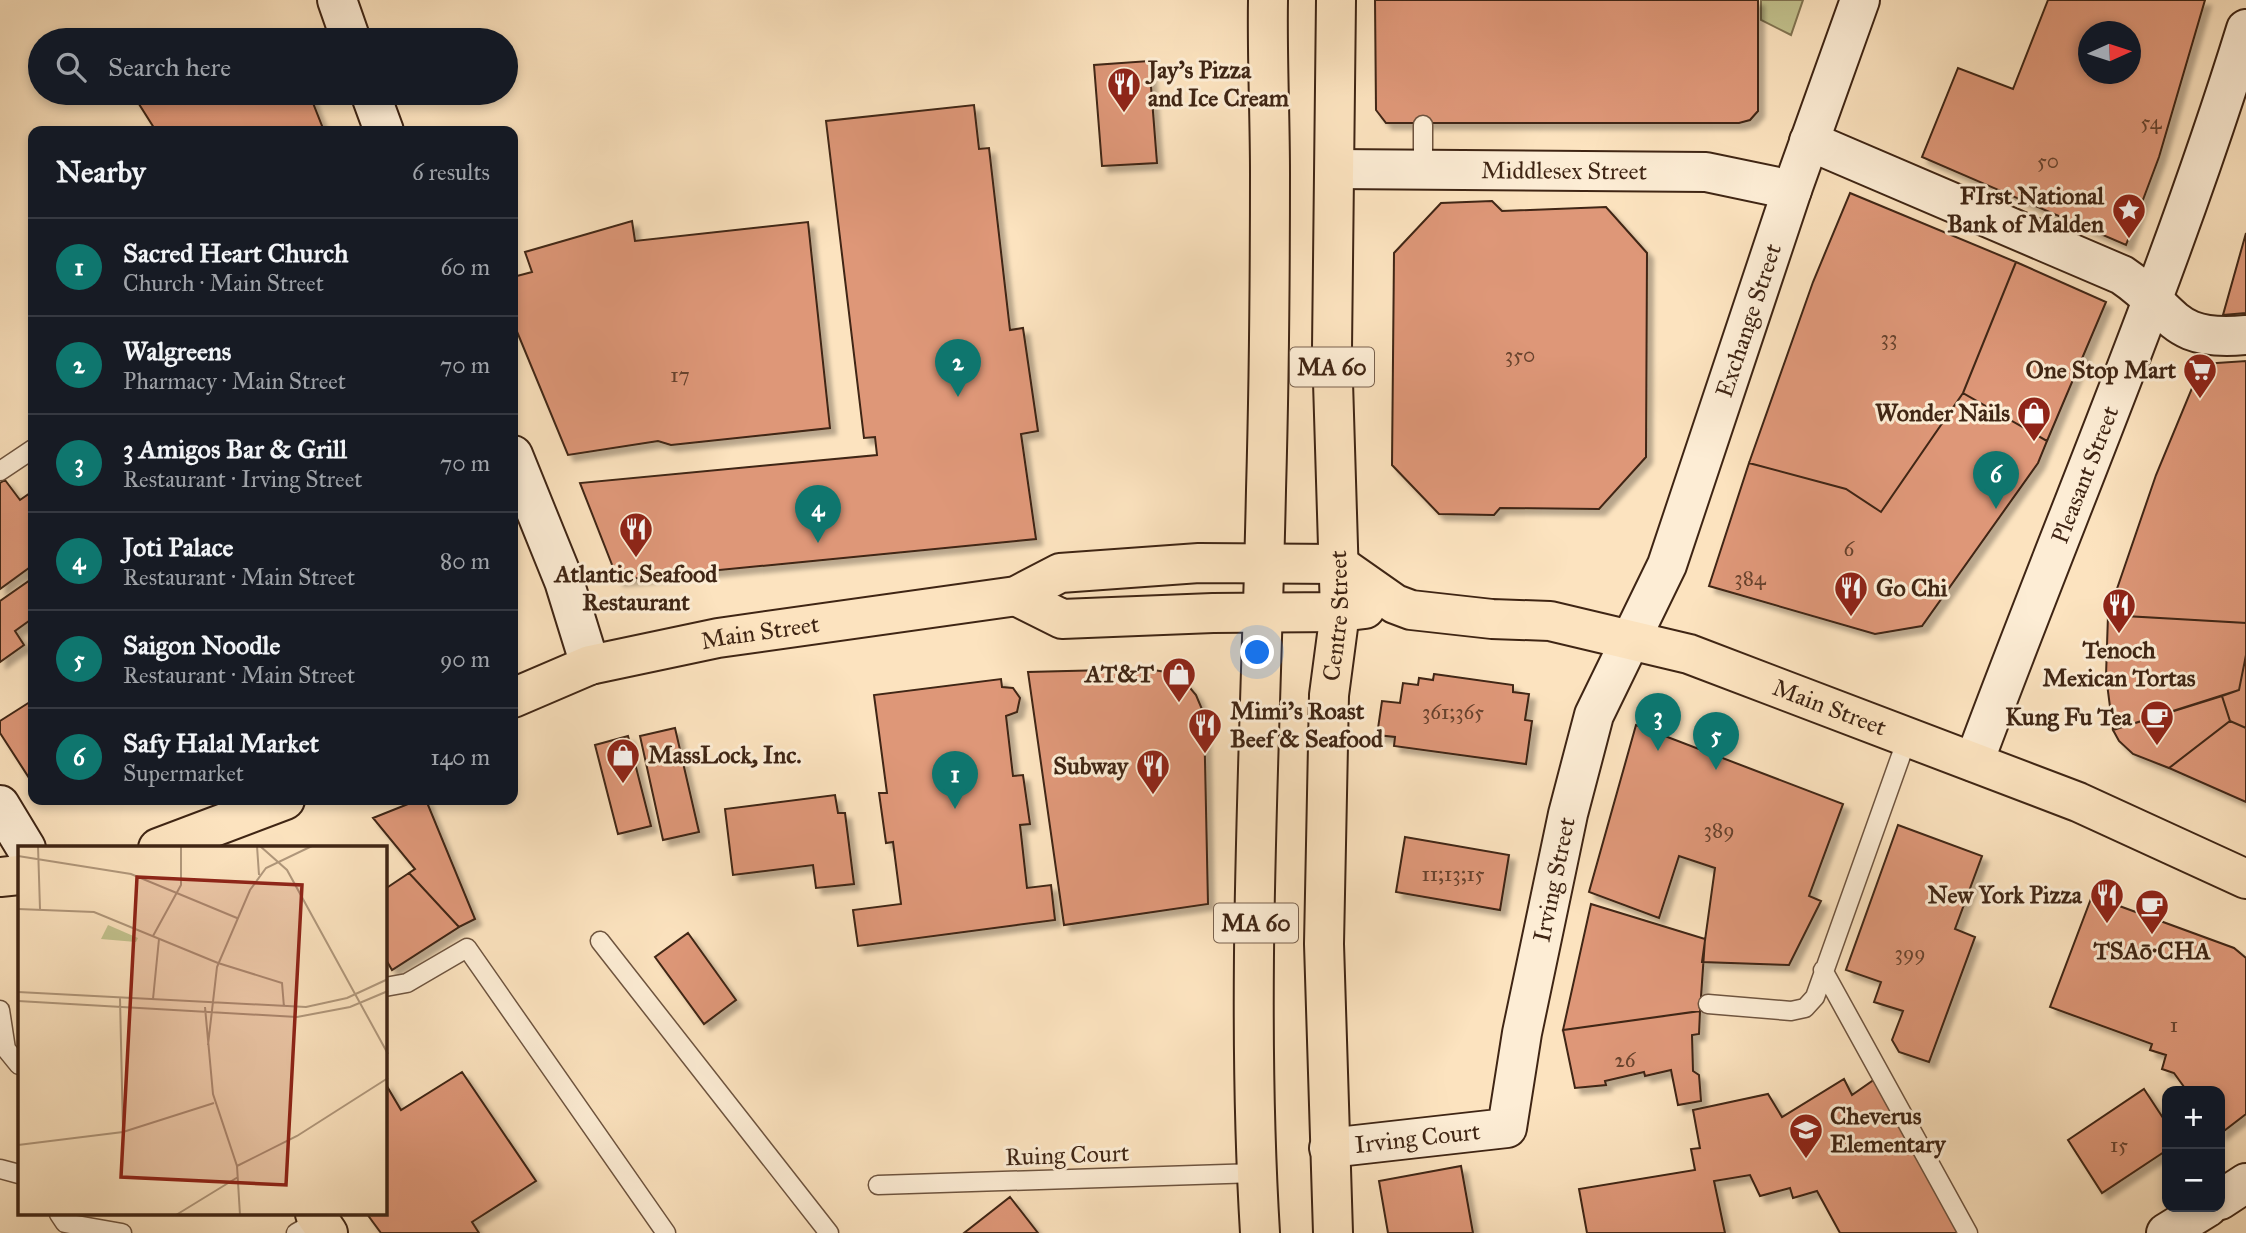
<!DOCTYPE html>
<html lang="en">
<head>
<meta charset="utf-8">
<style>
  :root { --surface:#171b24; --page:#242831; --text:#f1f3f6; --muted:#9ea1a6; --line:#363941; --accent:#0f766e }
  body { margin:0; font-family:"IM FELL Great Primer",serif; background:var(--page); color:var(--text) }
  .controls { position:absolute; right:21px; bottom:21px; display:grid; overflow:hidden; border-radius:14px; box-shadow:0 4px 10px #0003 }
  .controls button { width:63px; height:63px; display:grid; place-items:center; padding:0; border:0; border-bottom:2px solid var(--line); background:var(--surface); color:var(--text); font:35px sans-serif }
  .compass { position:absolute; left:2078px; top:21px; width:63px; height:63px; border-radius:50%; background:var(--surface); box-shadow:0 4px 10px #0003; rotate:87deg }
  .you { position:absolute; left:1258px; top:653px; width:24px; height:24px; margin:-18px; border:5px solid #fff; border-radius:50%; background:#1a73e8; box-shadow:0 0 0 10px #1a73e833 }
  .badge { display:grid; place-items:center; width:46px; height:46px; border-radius:50%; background:var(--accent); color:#fff; font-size:23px; font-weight:700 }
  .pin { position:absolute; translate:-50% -58px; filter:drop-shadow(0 2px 4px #0008) }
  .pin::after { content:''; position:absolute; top:37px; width:24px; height:21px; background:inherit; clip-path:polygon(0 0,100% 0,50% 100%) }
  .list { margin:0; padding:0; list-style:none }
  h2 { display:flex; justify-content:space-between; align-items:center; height:91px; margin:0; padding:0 28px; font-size:30px }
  h2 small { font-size:23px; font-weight:400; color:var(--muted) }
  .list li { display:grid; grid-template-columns:46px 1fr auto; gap:21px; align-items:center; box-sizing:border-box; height:98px; padding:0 28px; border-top:2px solid var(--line) }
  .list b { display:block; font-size:26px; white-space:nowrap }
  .list p { margin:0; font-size:23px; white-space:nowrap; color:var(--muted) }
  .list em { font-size:23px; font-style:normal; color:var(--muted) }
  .icon { flex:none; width:38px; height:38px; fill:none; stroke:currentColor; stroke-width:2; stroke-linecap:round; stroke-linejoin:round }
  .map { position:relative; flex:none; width:2246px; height:1233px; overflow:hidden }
  .search { position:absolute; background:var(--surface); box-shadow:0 4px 10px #0003; left:28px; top:28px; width:490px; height:77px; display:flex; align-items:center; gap:18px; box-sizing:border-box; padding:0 24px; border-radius:38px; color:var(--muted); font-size:26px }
  .panel { position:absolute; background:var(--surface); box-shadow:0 4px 10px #0003; left:28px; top:126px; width:490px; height:679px; border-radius:14px }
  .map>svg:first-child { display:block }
  .green { fill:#c3c38f; stroke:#817452; stroke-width:2 }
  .building { fill:#de9778; stroke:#3f2514; stroke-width:2; fill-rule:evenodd; filter:url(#shadow) }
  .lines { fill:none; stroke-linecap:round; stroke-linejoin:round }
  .lane-casing { stroke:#6e543f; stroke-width:21 }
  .secondary-casing { stroke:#3f2514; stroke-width:42 }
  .primary-casing { stroke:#3f2514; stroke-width:42 }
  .lane { stroke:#fdedd5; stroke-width:18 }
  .secondary { stroke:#fdedd5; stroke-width:38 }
  .primary { stroke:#fce3bf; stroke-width:38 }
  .labels { text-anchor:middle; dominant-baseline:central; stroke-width:6; stroke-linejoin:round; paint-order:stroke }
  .number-label { font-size:21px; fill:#67422d }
  .shield { fill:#fdedd5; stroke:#78614e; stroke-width:2 }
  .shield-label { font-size:23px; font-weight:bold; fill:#3f2514 }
  .poi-label { font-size:24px; font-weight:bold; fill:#3f2514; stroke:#fdedd5; text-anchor:end }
  .street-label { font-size:24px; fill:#3f2514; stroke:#fdedd5 }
  .inset-road { fill:none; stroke:#b0977b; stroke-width:2 }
  .view { fill:#8f2418; fill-opacity:0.15; stroke:#8f2418; stroke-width:3.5 }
  .inset-edge { fill:none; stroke:#3f2514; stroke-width:3.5 }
</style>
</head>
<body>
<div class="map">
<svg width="2246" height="1233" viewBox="0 0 2246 1233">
  <defs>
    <filter id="shadow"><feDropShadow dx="6" dy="6" stdDeviation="2" flood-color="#0004"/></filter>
  </defs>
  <rect width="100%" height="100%" fill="#fce3bf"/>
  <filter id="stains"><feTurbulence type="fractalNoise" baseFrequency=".00286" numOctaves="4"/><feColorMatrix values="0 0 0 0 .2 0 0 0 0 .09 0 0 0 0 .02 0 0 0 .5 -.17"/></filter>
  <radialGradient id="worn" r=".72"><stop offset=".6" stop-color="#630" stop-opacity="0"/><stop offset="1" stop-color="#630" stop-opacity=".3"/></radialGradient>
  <path class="green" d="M 1761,0 L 1803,0 L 1791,35 L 1761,20 Z"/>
  <path class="building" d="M 1375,0 L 1758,0 L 1758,111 L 1750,120 L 1739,123 L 1386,123 L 1376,110 Z
    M 2048,0 L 2205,0 L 2159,157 L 2126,245 L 1922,157 L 1958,68 L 2013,89 ZM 2088,32 L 2130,32 L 2130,74 L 2088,74 Z
    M 1149,61 L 1157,163 L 1102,166 L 1094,65 Z
    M 132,93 L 309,93 L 324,131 L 156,131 Z
    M 974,105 L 979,149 L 989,148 L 1010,330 L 1023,328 L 1038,431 L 1021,434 L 1036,539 L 618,580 L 580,483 L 877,455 L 875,437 L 864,438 L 826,121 Z
    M 1850,193 L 2016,262 L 1963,393 L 1881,512 L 1846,489 L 1749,463 L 1813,282 Z
    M 1492,201 L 1502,211 L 1606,207 L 1647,253 L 1646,457 L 1599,509 L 1500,508 L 1494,515 L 1439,514 L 1392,465 L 1394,253 L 1441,203 Z
    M 632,221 L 635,241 L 808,222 L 830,428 L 671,445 L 658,441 L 568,455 L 513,322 L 513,277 L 532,272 L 525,252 Z
    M 2246,233 L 2246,313 L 2223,315 Z
    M 2016,262 L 2106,302 L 2047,441 L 1963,393 Z
    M 2246,361 L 2246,623 L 2108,615 L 2156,475 L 2202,364 Z
    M 1963,393 L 2047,441 L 2038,463 L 1922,626 L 1875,634 L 1709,586 L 1749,463 L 1846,489 L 1881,512 Z
    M 5,480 L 20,500 L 33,491 L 33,565 L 0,589 L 0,483 Z
    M 33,578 L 33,618 L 15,631 L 24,645 L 0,662 L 0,601 Z
    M 2108,615 L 2246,623 L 2246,655 L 2239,690 L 2113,730 L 2106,676 Z
    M 2246,655 L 2246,728 L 2230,721 L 2222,696 L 2239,690 Z
    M 1147,669 L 1166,672 L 1186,683 L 1196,695 L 1204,714 L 1208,904 L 1064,925 L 1028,672 Z
    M 1434,674 L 1513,685 L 1513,692 L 1529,694 L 1525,720 L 1532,721 L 1526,764 L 1394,746 L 1395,737 L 1377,735 L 1382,701 L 1400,703 L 1403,683 L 1418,685 L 1419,678 L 1433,680 Z
    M 1001,679 L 1002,687 L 1013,688 L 1020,698 L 1017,712 L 1006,716 L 1013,776 L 1023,775 L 1030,824 L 1020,825 L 1027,888 L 1051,885 L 1055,920 L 858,946 L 853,910 L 901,904 L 893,842 L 886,843 L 879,793 L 887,793 L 874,695 Z
    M 2222,696 L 2230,721 L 2169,768 L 2133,754 L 2119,741 L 2113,730 Z
    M 33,700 L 33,784 L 0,733 L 0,721 Z
    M 2230,721 L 2246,728 L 2246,802 L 2169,768 Z
    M 1636,725 L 1843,804 L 1809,896 L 1821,901 L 1789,965 L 1702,962 L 1715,868 L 1679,856 L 1659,918 L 1589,892 Z
    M 675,728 L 699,832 L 663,840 L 640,736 Z
    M 628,736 L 651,826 L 618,834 L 595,745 Z
    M 835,795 L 838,813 L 845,813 L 854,884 L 816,888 L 813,865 L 733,875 L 725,809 Z
    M 418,800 L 426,800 L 475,919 L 459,927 L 409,873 L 415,869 L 373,818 Z
    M 1898,825 L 1982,856 L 1955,929 L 1975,937 L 1929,1062 L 1899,1052 L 1892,1040 L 1903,1011 L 1874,1002 L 1881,982 L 1846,970 Z
    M 1405,837 L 1509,855 L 1500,910 L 1396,892 Z
    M 409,873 L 459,927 L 392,970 L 385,958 L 385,889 Z
    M 2092,896 L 2234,948 L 2246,958 L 2246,1114 L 2220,1134 L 2220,1091 L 2187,1091 L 2174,1073 L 2162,1069 L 2166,1055 L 2150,1050 L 2152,1044 L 2050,1007 Z
    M 1591,904 L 1705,939 L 1700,1011 L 1563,1030 Z
    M 688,933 L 736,1000 L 704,1024 L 655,957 Z
    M 1700,1011 L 1699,1034 L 1692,1035 L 1693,1071 L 1699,1075 L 1701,1101 L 1678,1105 L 1671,1070 L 1645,1076 L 1644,1072 L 1605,1081 L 1606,1085 L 1575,1088 L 1563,1030 Z
    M 462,1072 L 536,1181 L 472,1222 L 479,1233 L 381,1233 L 367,1214 L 385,1214 L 385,1083 L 401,1110 Z
    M 1844,1079 L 1852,1095 L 1875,1079 L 1960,1233 L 1840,1233 L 1817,1191 L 1793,1198 L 1790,1188 L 1760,1196 L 1750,1175 L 1714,1181 L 1725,1233 L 1587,1233 L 1579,1189 L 1695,1170 L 1691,1149 L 1700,1148 L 1693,1110 L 1768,1094 L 1782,1117 Z
    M 2144,1089 L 2167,1124 L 2167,1150 L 2102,1193 L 2068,1140 Z
    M 1461,1166 L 1473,1233 L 1388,1233 L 1379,1181 Z
    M 1010,1197 L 1038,1233 L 964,1233 Z"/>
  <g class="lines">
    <g class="lane-casing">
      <path id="lane" d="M 1423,125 L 1423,167
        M 0,471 L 33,449
        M 600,941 L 829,1233
        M 1823,970 L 1968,1233
        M 385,987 L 407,983 L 467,948 L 666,1233
        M 1708,1004 L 1791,1011 L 1805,1008 L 1815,997 L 1908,736
        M 0,1010 L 6,1049 L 19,1065
        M 0,1169 L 19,1174
        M 878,1185 L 1257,1173
        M 59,1214 L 65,1223 L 122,1233
        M 296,1233 L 319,1220"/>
    </g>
    <g class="secondary-casing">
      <g id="secondary">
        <path d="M 337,0 L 351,40"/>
        <path d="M 370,93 L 384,131"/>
        <path d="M 1809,141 L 2122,275 C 2177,312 2169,342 2246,335"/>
        <path id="s1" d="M 1335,169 L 1706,172 L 1792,190"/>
        <path d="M 513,455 L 564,581 L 590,665"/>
        <path id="s2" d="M 1974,762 C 2065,517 2169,278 2246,29"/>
        <path d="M 0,805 L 26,848"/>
        <path id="s3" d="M 1329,1148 L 1507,1128 L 1522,1033 L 1568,814 L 1594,715 L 1667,565 L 1792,190 L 1860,0"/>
        <path d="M 2220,1200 L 2246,1183"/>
        <path d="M 2166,1233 L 2208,1207"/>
      </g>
    </g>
    <g class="primary-casing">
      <g id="primary">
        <path d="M 1016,596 L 1062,619 L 1213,613 L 1340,612 L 1365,609"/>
        <path id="s4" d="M 513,698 L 590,665 L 718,638 L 1016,596 L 1060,573 L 1199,563 L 1338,564 L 1395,604 L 1411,610 L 1492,619 L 1550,621 L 1689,654 L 2078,802 L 2246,879"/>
        <path d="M 158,848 L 285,800"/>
        <path d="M 0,877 L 19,875"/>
        <path d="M 315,1214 L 328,1233"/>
        <path d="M 1260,1233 C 1245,986 1261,737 1266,490 C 1269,384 1270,279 1270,173 C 1270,116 1267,58 1268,0"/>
        <path id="s5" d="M 1333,1233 L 1324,944 L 1329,695 L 1340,612 L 1332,349 L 1336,0"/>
      </g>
    </g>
    <use href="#lane" class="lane"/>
    <use href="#secondary" class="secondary"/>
    <use href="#primary" class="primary"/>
  </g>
  <defs>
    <g id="restaurant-pin" transform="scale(1.75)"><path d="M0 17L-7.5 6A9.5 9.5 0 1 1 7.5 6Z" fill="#8f2418" stroke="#fdedd5"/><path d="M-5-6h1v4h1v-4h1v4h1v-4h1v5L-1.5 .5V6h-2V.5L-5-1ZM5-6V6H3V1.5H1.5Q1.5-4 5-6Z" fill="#fff"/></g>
    <g id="sight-pin" transform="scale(1.75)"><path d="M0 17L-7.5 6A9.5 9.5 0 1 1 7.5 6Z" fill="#8f2418" stroke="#fdedd5"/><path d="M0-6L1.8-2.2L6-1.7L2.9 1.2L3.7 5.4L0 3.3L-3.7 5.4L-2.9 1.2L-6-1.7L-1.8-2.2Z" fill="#fff"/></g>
    <g id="supermarket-pin" transform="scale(1.75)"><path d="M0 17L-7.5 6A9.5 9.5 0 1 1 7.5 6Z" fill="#8f2418" stroke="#fdedd5"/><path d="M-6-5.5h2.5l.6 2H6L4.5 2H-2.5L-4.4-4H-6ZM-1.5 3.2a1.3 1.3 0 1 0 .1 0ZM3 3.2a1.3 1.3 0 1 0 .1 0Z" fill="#fff"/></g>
    <g id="shop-pin" transform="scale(1.75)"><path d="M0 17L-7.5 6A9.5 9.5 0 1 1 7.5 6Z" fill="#8f2418" stroke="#fdedd5"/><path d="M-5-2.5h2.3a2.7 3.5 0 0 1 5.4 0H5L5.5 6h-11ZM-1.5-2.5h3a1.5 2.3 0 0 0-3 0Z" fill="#fff"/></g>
    <g id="cafe-pin" transform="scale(1.75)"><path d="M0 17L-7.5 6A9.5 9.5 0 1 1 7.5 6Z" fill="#8f2418" stroke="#fdedd5"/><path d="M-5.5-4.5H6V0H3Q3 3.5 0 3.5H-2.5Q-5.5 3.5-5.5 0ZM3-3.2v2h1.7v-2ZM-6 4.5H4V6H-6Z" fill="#fff"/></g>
    <g id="school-pin" transform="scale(1.75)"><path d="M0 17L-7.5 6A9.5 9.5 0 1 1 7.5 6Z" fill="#8f2418" stroke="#fdedd5"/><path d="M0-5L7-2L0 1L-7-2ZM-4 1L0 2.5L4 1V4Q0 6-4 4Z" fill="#fff"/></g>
  </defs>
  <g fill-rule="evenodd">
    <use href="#restaurant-pin" x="1124" y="84"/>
    <use href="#sight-pin" x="2129" y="210"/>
    <use href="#supermarket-pin" x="2200" y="370"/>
    <use href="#shop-pin" x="2034" y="413"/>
    <use href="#restaurant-pin" x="636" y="529"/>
    <use href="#restaurant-pin" x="1851" y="588"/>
    <use href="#restaurant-pin" x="2119" y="605"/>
    <use href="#shop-pin" x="1179" y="674"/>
    <use href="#cafe-pin" x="2157" y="717"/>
    <use href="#restaurant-pin" x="1205" y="725"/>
    <use href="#shop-pin" x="623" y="755"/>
    <use href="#restaurant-pin" x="1153" y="766"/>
    <use href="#restaurant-pin" x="2107" y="895"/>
    <use href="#cafe-pin" x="2152" y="906"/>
    <use href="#school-pin" x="1806" y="1130"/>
  </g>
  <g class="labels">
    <g class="number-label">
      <text x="2151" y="122">54</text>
      <text x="2048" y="161">50</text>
      <text x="1889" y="338">33</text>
      <text x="1520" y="355">350</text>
      <text x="680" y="375">17</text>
      <text x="1849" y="549">6</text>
      <text x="1750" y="578">384</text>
      <text x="1453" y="712">361;365</text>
      <text x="1719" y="830">389</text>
      <text x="1453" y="874">11;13;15</text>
      <text x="1910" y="953">399</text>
      <text x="2174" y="1025">1</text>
      <text x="1625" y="1060">26</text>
      <text x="2119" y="1145">15</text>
    </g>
    <g class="shield">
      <rect x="1290" y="347.5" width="84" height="39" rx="5"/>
      <rect x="1214" y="903.5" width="84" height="39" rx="5"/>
    </g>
    <g class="shield-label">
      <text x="1332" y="367">MA 60</text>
      <text x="1256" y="923">MA 60</text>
    </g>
    <g class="poi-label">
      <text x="1148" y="70" text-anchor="start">Jay's Pizza<tspan x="1148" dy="28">and Ice Cream</tspan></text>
      <text x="2104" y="196">FIrst National<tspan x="2104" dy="28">Bank of Malden</tspan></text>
      <text x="2176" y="370">One Stop Mart</text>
      <text x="2010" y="413">Wonder Nails</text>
      <text x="636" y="574" text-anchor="middle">Atlantic Seafood<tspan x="636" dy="28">Restaurant</tspan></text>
      <text x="1876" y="588" text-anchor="start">Go Chi</text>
      <text x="2119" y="650" text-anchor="middle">Tenoch<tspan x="2119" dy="28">Mexican Tortas</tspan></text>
      <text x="1154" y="674">AT&amp;T</text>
      <text x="1230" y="711" text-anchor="start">Mimi's Roast<tspan x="1230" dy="28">Beef &amp; Seafood</tspan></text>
      <text x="2132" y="717">Kung Fu Tea</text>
      <text x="648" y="755" text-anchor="start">MassLock, Inc.</text>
      <text x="1128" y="766">Subway</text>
      <text x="2082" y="895">New York Pizza</text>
      <text x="2152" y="951" text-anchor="middle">TSAō·CHA</text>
      <text x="1830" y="1116" text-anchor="start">Cheverus<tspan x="1830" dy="28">Elementary</tspan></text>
    </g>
    <g class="street-label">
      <text stroke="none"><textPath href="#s1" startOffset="229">Middlesex Street</textPath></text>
      <text stroke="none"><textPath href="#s3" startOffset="1026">Exchange Street</textPath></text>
      <text stroke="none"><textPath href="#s2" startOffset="308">Pleasant Street</textPath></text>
      <text stroke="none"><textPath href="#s5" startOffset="618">Centre Street</textPath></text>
      <text stroke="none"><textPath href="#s4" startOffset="257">Main Street</textPath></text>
      <text stroke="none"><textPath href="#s4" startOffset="1363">Main Street</textPath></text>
      <text stroke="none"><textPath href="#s3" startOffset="432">Irving Street</textPath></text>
      <text stroke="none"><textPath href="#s3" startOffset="89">Irving Court</textPath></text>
      <text transform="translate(1067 1155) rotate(-2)">Ruing Court</text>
    </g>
  </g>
  <g transform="translate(18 846)">
    <rect width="369" height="369" fill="#fce3bf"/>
    <path d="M 90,79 L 120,92 L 118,96 L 83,93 Z" fill="#c3c38f"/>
    <path class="inset-road" d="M 20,0 L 22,63M 239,0 L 241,29M 242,0 L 269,24 L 370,208M 0,10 L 113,28 L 219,72M 0,63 L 76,66 L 200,117M 135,90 L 163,39 L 163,0M 200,117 L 264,137 L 266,161M 0,146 L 288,161 L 329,152 L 370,133M 102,152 L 105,286M 135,153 L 141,93M 0,155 L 279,171 L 332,161 L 370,145M 187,161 L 195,248 L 219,320 L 222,369M 190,199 L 199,121 L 232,44 L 248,22 L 294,0M 0,299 L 105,286 L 196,257M 219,320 L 279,290 L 370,232M 158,369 L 220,331"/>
    <path class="view" d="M 119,31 L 284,39 L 268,339 L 103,331 Z"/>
    <rect width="369" height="369" class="inset-edge"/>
  </g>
  <rect width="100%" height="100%" filter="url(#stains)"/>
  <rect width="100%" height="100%" fill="url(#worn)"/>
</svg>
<div class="controls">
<button>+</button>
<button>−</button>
</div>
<svg class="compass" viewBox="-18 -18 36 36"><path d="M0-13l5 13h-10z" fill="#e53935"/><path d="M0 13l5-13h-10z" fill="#9ea1a6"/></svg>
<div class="you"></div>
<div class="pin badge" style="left:955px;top:809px">1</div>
<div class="pin badge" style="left:958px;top:397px">2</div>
<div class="pin badge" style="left:1658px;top:751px">3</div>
<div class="pin badge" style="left:818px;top:543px">4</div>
<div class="pin badge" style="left:1716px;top:770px">5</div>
<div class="pin badge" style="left:1996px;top:509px">6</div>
<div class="search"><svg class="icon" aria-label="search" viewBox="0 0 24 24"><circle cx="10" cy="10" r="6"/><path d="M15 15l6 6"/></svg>Search here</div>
<section class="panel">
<h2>Nearby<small>6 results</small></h2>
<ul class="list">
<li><span class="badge">1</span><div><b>Sacred Heart Church</b><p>Church · Main Street</p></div><em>60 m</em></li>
<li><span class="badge">2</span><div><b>Walgreens</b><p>Pharmacy · Main Street</p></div><em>70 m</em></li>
<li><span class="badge">3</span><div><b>3 Amigos Bar &amp; Grill</b><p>Restaurant · Irving Street</p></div><em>70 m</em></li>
<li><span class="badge">4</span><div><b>Joti Palace</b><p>Restaurant · Main Street</p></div><em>80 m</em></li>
<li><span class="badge">5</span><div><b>Saigon Noodle</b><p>Restaurant · Main Street</p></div><em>90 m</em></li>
<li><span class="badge">6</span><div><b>Safy Halal Market</b><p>Supermarket</p></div><em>140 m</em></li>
</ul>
</section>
</div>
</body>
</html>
